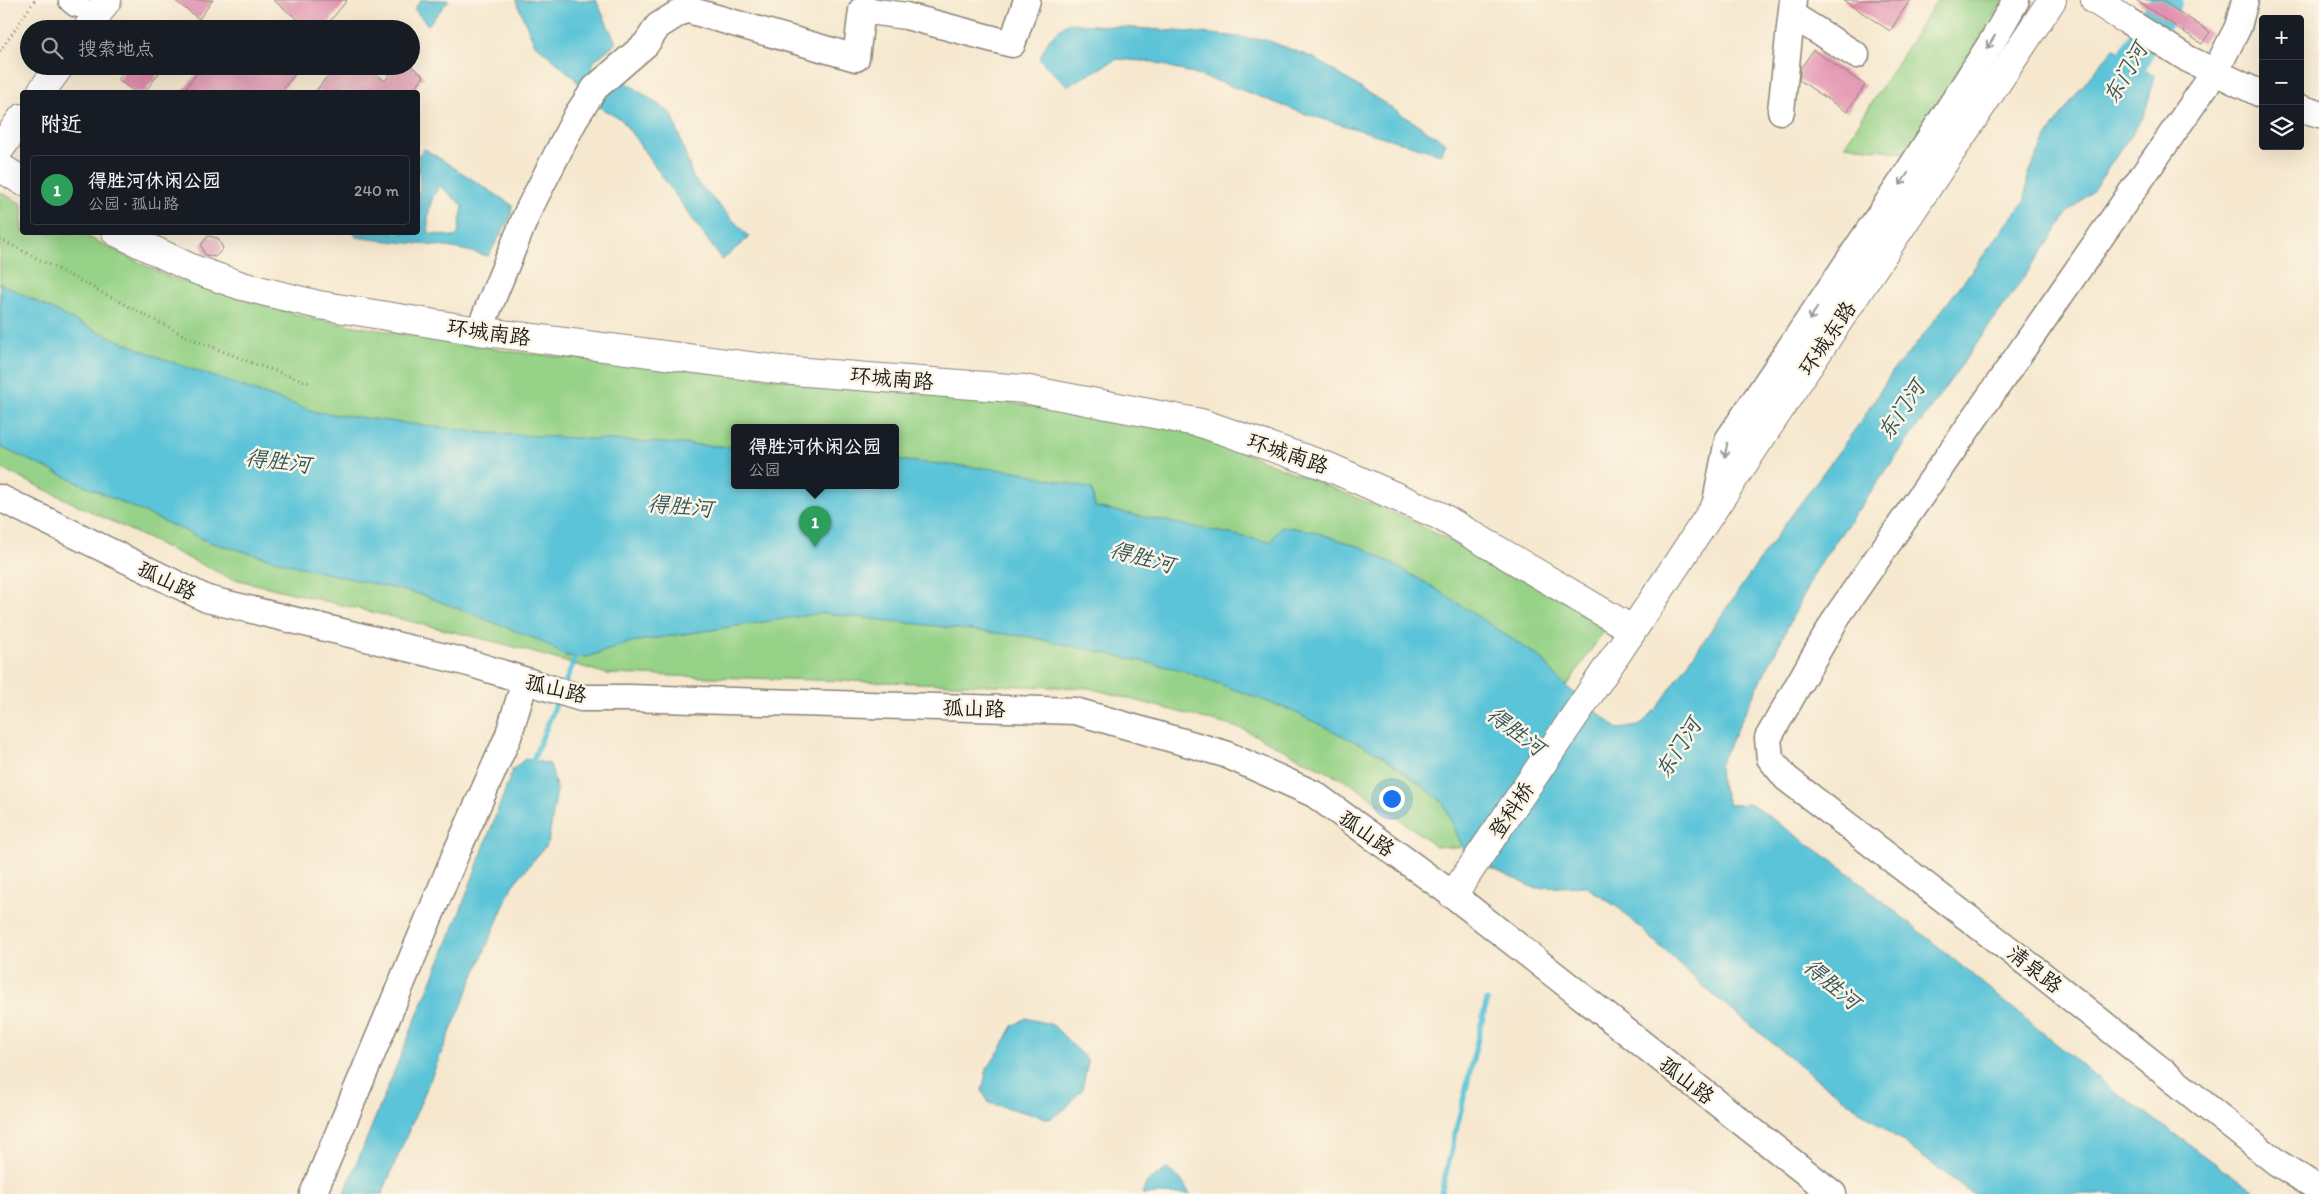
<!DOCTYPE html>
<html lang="zh">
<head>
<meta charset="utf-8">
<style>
  :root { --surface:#171b24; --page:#20242c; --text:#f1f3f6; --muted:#9ea1a6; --line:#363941; --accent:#d690ce }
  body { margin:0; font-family:Itim,"LXGW WenKai TC",sans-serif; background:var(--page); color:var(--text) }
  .controls { position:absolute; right:15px; top:15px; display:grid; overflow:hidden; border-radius:5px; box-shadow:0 5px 20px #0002 }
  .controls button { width:45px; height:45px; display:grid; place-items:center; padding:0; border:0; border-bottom:1px solid var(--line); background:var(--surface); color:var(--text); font:25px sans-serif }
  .you { position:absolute; left:1391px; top:798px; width:18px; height:18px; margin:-12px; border:4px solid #fff; border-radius:50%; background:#1a73e8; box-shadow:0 0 0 8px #1a73e833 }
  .badge { display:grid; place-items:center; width:32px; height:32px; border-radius:50%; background:var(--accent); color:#fff; font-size:16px; font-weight:700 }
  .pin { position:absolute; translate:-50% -41px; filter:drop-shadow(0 1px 2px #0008) }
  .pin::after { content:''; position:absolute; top:26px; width:18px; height:15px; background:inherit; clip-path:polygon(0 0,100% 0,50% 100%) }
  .popup { position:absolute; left:731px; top:424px; width:168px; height:65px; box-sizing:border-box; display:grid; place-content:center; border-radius:5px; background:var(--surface); filter:drop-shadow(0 1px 4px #0005); font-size:16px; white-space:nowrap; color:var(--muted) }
  .popup b { font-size:19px; color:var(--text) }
  .popup::after { content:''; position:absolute; left:50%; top:100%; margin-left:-10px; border:10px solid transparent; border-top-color:var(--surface) }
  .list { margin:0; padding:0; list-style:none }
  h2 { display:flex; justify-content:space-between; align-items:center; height:65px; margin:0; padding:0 20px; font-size:21px }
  h2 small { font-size:16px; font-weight:400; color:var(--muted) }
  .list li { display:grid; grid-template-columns:32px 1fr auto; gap:15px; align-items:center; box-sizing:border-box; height:70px; margin:0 10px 10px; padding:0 10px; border:1px solid var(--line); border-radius:5px }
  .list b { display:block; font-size:19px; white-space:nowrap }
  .list p { margin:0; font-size:16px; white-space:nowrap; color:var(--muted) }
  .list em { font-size:16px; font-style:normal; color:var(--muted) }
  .icon { flex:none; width:28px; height:28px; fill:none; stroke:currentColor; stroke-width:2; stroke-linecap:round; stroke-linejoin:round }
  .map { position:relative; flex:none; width:2319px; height:1194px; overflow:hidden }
  .search { position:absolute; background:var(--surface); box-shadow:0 5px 20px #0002; left:20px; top:20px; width:400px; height:55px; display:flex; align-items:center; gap:12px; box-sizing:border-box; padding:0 18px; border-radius:28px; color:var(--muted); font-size:19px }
  .panel { position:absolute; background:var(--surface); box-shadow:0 5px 20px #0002; left:20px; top:90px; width:400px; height:145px; border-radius:5px }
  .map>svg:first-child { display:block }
  .green { fill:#96d287; stroke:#597752; fill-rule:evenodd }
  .water { fill:#5bc4d8; stroke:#3c707a; fill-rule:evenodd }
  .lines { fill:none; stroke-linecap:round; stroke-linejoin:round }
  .stream { stroke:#5bc4d8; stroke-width:5.5 }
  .river { stroke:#5bc4d8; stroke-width:32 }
  .building { fill:#e08cad }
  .minor-casing { stroke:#898276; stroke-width:29 }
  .major-casing { stroke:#898276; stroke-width:30 }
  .path { stroke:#898276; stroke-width:3; stroke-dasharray:1 4; stroke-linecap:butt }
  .minor { stroke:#fff; stroke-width:26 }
  .major { stroke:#fff; stroke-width:28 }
  .oneway { stroke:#999 }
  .labels { text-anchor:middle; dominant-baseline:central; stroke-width:5; stroke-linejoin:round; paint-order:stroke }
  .street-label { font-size:21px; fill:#1c1c1c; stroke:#fcf5e5 }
  .water-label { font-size:22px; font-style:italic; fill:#32575e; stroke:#fcf5e5 }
</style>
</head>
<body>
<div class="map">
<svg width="2319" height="1194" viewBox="0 0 2319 1194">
  <rect width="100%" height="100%" fill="#fcf5e5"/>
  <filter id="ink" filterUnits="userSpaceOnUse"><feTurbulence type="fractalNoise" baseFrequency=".02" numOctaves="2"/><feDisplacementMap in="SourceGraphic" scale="10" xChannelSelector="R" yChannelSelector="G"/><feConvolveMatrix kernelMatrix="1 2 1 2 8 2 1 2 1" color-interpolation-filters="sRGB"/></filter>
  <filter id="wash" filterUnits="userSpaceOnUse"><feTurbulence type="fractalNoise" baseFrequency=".0096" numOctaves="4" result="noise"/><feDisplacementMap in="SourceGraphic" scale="20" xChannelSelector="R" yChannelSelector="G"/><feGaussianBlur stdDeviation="1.12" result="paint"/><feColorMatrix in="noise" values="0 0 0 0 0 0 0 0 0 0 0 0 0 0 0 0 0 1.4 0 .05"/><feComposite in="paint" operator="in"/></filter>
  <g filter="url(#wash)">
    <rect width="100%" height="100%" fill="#f6e8cf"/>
    <path class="green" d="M 1937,0 L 2004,0 L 1907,153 L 1845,145 Z
      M 0,192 L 22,204 L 22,232 L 80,233 L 171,278 L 313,319 L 514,352 L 999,401 L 1195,433 L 1404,517 L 1609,623 L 1459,848 L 1436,846 L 1353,785 L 1243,729 L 1089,688 L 607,674 L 504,644 L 230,578 L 0,468 ZM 735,428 L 895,428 L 895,486 L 735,486 Z"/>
    <path class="water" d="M 421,0 L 449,0 L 428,25 L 414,9 Z
      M 516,0 L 596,0 L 616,43 L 594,61 L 585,91 L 573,77 L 534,43 Z
      M 1067,23 L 1202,33 L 1266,40 L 1314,58 L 1446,143 L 1440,154 L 1303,113 L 1223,83 L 1154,62 L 1117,59 L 1067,86 L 1039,59 L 1050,38 Z
      M 2114,48 L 2155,76 L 2144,116 L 2091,193 L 2069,211 L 2042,252 L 1818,566 L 1719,765 L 1720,781 L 1729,805 L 1751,804 L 1845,870 L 2105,1084 L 2258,1194 L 1973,1194 L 1809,1073 L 1705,988 L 1620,909 L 1585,886 L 1535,888 L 1467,857 L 1443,802 L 1380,754 L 1290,710 L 1181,670 L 1031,637 L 822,613 L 632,642 L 587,657 L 565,656 L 541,641 L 423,595 L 308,569 L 209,542 L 0,447 L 0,283 L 83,325 L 163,359 L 316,412 L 486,433 L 735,447 L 735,486 L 895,486 L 895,460 L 1016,471 L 1092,489 L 1095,507 L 1270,542 L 1281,526 L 1312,531 L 1364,548 L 1433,587 L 1541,658 L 1561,682 L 1618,729 L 1639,726 L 1657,708 L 1780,531 L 1862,420 L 1894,369 L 1915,346 L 2025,200 C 2026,193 2026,184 2028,177 C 2042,136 2085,81 2114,48 Z
      M 623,80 L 672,114 L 693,178 L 749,237 L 722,260 L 622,120 L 597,106 Z
      M 425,149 L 512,205 L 511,216 L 488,256 C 446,243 400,244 356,237 L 354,233 L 418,232 L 418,193 L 420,188 L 418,155 ZM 440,186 L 463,206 L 458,234 L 455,237 L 429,233 C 426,217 429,200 440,186 Z
      M 525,759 L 550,764 L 557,790 L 548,843 L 512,886 L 382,1194 L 344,1194 L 461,909 L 513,769 Z
      M 1026,1018 L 1053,1025 L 1088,1061 L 1082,1089 L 1066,1108 L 1050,1119 L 989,1103 L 982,1091 L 987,1069 L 1001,1048 L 1013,1026 Z
      M 1167,1169 L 1180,1179 L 1190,1194 L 1142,1194 L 1147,1182 Z"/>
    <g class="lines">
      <path class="stream" d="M 564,686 L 578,651
        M 530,767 L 559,697
        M 1441,1194 L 1487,1000"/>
      <path class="river" d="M 2111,98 L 2167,0"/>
    </g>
    <g id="blocks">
      <path class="building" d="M 174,0 L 213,0 L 199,19 Z
        M 273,0 L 347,0 L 324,29 L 310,29 Z
        M 1843,0 L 1910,0 L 1890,31 Z
        M 2136,0 L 2161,0 L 2210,32 L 2202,44 Z
        M 1813,50 L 1865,85 L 1847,112 L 1799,80 L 1801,68 Z
        M 128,66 L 164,66 L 145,92 L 135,92 L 118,80 Z
        M 203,66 L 301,66 L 281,92 L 182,92 Z
        M 335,66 L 365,66 L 385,81 L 396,66 L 411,66 L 424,76 L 412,92 L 315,92 Z
        M 208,236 L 218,238 L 223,249 L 215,257 L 205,255 L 201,245 Z"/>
    </g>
  </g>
  <g filter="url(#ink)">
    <use href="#blocks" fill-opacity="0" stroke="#898276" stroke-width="1"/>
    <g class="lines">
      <g class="minor-casing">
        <path id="minor" d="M 72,0 L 77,4
          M 2245,0 L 2238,27 L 2215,72 L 1838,615 L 1768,738 L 1770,758 L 1786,778 L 2041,974 L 2276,1162 L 2319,1189
          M 1792,15 L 1856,55
          M 2123,18 L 2188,59 L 2263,95
          M 2300,108 L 2319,114
          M 1781,111 L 1793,0
          M 479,331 L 528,211 L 577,115 L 595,88 L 646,44 L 658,26 L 685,9 L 856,58 L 862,10 L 906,16 L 1012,44 L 1027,0
          M 0,498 L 207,599 L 469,663 L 581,698 L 628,698 L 1075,711 L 1225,754 L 1314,794 L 1453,895 L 1833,1194
          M 1715,507 L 1728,440 L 1901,183 L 1993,40 L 2016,0
          M 313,1194 L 457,851 L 508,737 L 525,681"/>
      </g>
      <g class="major-casing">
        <path id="major" d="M 2095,0 L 2123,18
          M 87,29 L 107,0
          M 41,92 L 60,66
          M 0,149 L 22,118
          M 0,167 L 22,181
          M 116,232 L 193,269 L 242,286 L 319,305 L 479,331 L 780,370 L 1024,389 L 1201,423 L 1329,467 L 1440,516 L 1633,630
          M 1453,895 L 1633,630 L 2052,0"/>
      </g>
      <path class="path" d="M 0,51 L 35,0
        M 0,239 L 185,336 L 252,363 L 310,383"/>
      <use href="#minor" class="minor"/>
      <use href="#major" class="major"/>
    </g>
    <defs><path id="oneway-shaft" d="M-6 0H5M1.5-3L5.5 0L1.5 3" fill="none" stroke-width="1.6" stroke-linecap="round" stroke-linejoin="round" transform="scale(1.25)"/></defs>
    <g class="oneway">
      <use href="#oneway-shaft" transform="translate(1991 42) rotate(122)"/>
      <use href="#oneway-shaft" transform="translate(1904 179) rotate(123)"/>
      <use href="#oneway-shaft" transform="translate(1813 314) rotate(124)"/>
      <use href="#oneway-shaft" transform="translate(1726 450) rotate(101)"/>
    </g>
  </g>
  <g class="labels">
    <g class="street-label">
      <text transform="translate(489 332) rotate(8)">环城南路</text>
      <text transform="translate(1827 338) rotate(-56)">环城东路</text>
      <text transform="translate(892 378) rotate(5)">环城南路</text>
      <text transform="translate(1288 453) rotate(19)">环城南路</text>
      <text transform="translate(167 580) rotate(26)">孤山路</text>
      <text transform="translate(556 688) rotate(14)">孤山路</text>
      <text transform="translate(974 708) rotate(2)">孤山路</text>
      <text transform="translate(1511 810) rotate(-56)">登科桥</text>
      <text transform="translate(1367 833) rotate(36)">孤山路</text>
      <text transform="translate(2035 969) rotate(38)">清泉路</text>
      <text transform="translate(1687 1080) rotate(38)">孤山路</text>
    </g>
    <g class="water-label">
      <text transform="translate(2125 73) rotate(-60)">东门河</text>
      <text transform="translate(1901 410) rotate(-56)">东门河</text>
      <text transform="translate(278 461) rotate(7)">得胜河</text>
      <text transform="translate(680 506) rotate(5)">得胜河</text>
      <text transform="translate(1142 557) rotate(15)">得胜河</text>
      <text transform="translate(1516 731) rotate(37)">得胜河</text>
      <text transform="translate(1678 748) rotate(-58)">东门河</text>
      <text transform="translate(1832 984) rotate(40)">得胜河</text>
    </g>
  </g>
</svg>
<div class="controls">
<button>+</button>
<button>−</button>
<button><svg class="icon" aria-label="layers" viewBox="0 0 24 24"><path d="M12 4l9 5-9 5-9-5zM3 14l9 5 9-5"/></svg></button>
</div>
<div class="you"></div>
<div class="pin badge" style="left:815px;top:547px;background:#2e9e5b">1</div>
<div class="popup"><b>得胜河休闲公园</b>公园</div>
<div class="search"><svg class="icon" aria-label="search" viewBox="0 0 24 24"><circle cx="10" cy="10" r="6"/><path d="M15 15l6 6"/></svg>搜索地点</div>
<section class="panel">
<h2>附近<small></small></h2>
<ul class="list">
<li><span class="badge" style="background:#2e9e5b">1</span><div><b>得胜河休闲公园</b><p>公园 · 孤山路</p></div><em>240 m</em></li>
</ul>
</section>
</div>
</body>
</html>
